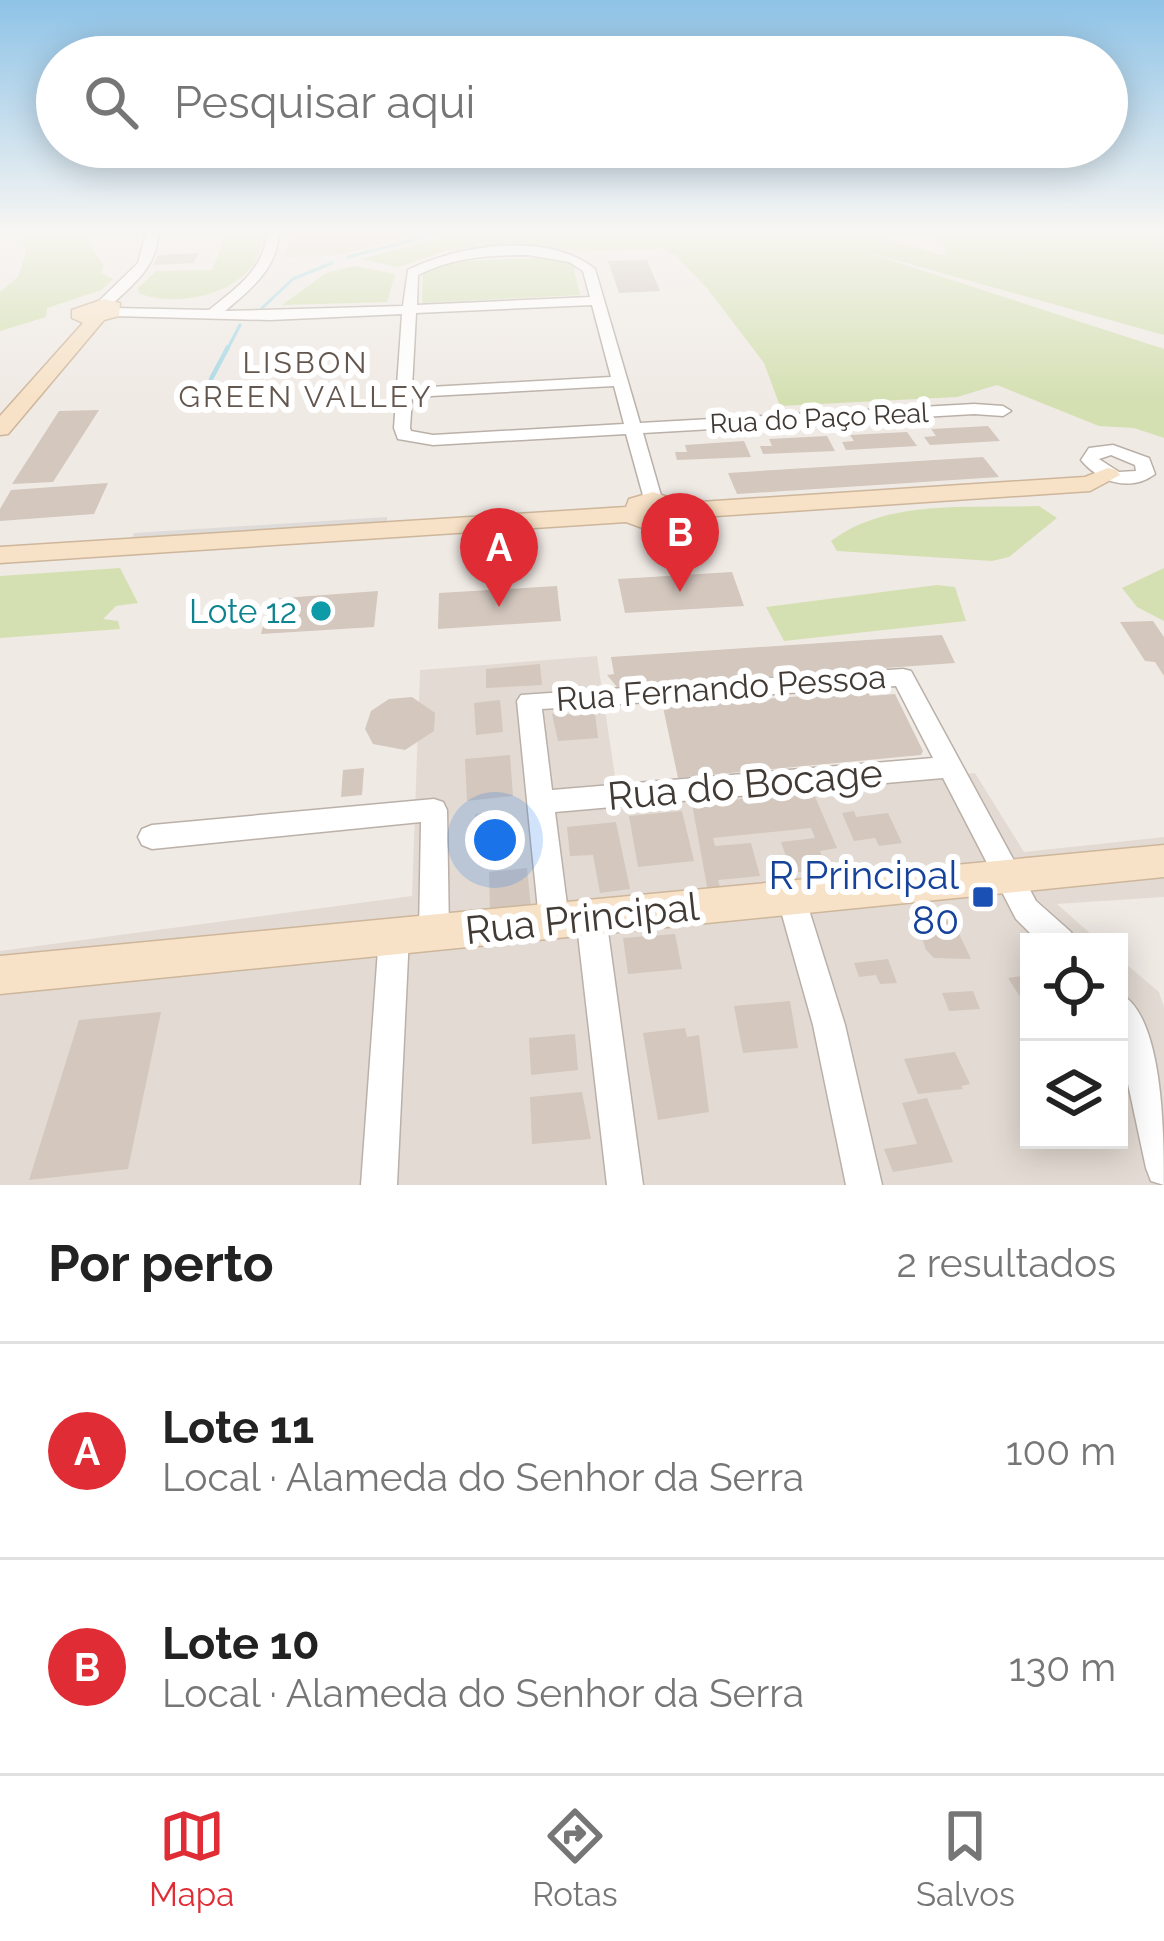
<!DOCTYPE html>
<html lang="pt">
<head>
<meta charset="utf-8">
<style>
  :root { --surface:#fff; --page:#f2f2f2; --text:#222; --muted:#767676; --line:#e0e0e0; --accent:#df2c35 }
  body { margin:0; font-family:Raleway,sans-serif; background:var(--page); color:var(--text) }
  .controls { position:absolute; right:36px; bottom:36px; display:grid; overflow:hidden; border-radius:0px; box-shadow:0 6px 30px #0003 }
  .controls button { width:108px; height:108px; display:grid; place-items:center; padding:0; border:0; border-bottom:3px solid var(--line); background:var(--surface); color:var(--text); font:60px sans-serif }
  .you { position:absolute; left:495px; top:840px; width:42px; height:42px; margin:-30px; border:9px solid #fff; border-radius:50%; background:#1a73e8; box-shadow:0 0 0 18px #1a73e833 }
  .badge { display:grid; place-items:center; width:78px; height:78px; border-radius:50%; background:var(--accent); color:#fff; font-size:39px; font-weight:700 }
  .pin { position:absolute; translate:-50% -99px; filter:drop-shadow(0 3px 6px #0008) }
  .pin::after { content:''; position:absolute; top:63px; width:42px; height:36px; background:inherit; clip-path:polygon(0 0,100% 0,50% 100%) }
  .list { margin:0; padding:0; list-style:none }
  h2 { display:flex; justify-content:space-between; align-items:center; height:156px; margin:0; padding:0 48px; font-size:51px }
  h2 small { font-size:39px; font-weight:400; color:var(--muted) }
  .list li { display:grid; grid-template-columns:78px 1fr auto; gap:36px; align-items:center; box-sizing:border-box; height:216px; padding:0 48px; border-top:3px solid var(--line) }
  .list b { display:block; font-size:45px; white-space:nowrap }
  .list p { margin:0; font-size:39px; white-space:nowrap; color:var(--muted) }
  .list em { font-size:39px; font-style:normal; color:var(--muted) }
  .icon { flex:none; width:66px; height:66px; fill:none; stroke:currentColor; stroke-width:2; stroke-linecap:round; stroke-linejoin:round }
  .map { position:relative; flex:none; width:1164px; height:1185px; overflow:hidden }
  .search { position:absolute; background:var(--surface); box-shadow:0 6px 30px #0003; left:36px; right:36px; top:36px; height:132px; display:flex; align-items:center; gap:30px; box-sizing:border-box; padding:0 42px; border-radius:66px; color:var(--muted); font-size:45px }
  .sheet { height:588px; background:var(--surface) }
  nav { display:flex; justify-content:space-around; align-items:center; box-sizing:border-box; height:168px; border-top:3px solid var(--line); background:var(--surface); font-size:33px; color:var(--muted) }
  nav a { display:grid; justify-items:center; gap:6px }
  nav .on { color:var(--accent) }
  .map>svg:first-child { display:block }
  .residential { fill:#e3dbd3 }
  .education { fill:#e7dcd0 }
  .green { fill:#d4e0b2 }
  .parking { fill:#dedbd9 }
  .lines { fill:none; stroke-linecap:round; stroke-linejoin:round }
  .stream-far1 { stroke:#a7d9e6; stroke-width:3 }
  .stream { stroke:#a7d9e6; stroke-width:4.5 }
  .building { fill:#d3c7be }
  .street-casing { stroke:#bab0a8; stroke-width:3 }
  .secondary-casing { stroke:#cdb69b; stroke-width:3 }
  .street { fill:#fff; fill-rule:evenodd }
  .secondary { fill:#f7e2c7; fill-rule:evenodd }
  .culture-dot { fill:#0f9aa8; stroke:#fff; stroke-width:4.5 }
  .transit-dot { fill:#1a4fb4; stroke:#fff; stroke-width:4.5 }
  .labels { text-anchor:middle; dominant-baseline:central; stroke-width:12; stroke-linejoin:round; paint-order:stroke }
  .far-street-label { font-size:27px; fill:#413a35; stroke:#fff }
  .far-neighbourhood-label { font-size:30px; letter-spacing:3px; fill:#63564e; stroke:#fff }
  .culture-label { font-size:33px; fill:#0d838f; stroke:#fff; text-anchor:end }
  .street-label { font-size:33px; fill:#413a35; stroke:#fff }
  .near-street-label { font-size:39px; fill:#413a35; stroke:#fff }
  .near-transit-label { font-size:39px; fill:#164399; stroke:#fff; text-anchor:end }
</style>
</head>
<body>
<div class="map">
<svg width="1164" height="1185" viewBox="0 0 1164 1185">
  <rect width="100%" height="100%" fill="#f0eae5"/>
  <path class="residential" d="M 597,656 L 619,803 L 975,773 L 1024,852 L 1164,837 L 1164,897 L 1057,904 L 1100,942 L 1029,942 L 1029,1140 L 1119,1140 L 1119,958 L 1159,992 L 1164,1007 L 1164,1185 L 0,1185 L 0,951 L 412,896 L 420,670 Z"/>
  <path class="education" d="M 290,233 L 424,233 L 340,255 L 285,257 Z"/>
  <path class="green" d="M 6,233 L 80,233 L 104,265 L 101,273 L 113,279 L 101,290 L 47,308 L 46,317 L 0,331 L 0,292 L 18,277 L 26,252 L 19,237 Z
    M 223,233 L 262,233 C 265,289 182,311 139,293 L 138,288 L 156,271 L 212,270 L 225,238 Z
    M 459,233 L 865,233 L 946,256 L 944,244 L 917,233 L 1164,233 L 1164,335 L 859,250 L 1164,349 L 1164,438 L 1134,428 L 1099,426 L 997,385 L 957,397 L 780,406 L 764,363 L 707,288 L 676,256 L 662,249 L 579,251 L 528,246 L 446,251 L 398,267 L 361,259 Z
    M 557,257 L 577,265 L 574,271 L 580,295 L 422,303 L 423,270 L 445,262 Z
    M 354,266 L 395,274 L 387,302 L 282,305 L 326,273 Z
    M 1039,506 L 1057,518 L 1009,557 L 992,561 L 837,551 L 831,541 C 888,498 970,509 1039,506 Z
    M 120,568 L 138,603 L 116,606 L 103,619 L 118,621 L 120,629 L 0,638 L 0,576 Z
    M 1164,568 L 1164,621 L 1137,607 L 1122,588 Z
    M 937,585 L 955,587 L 966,621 L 784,641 L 766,607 Z"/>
  <path class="parking" d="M 387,517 L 387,525 L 131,541 L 134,533 Z"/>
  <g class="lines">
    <path class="stream-far1" d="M 348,257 L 440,233
      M 262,308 L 293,279 L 332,263
      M 227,350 L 240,325"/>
    <path class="stream" d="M 211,379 L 228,347"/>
  </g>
  <path class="building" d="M 198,253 L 194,263 L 153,265 L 158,255 Z
    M 647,260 L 660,291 L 619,293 L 608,261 Z
    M 99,410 L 53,482 L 12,484 L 59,411 Z
    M 988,426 L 1000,441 L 930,445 L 924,437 L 936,436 L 931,429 Z
    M 907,432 L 917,446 L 846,450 L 842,442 L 854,441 L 850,435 Z
    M 827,436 L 835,451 L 763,454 L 760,446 L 772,446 L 769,439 Z
    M 744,441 L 751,457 L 677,460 L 675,452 L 687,452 L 685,445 Z
    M 983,457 L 999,477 L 737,494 L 728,473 Z
    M 108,483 L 94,514 L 0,521 L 0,509 L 11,490 Z
    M 732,572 L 744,606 L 625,613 L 618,579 Z
    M 557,586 L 561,621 L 438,629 L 439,593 Z
    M 378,591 L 374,627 L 261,634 L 270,599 Z
    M 1153,621 L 1164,637 L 1164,676 L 1155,662 L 1145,661 L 1120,622 Z
    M 942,635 L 955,663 L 617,687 L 607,675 L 614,674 L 611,657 Z
    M 540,664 L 542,685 L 486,688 L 486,669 Z
    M 867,691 L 870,696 L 895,694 L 923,751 L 921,755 L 678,778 L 663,707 Z
    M 412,697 L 435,713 L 434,731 L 405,750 L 373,744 L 365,729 L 371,711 L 389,699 Z
    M 500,700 L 503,732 L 476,735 L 474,703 Z
    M 600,707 L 601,714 L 595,714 L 598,738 L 558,741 L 552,714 L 593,714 L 592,708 Z
    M 510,755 L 513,796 L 467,801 L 465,759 Z
    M 364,768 L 362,795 L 341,797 L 343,770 Z
    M 813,792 L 837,848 L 820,851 L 827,869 L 792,873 L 781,842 L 815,838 L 811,828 L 713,838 L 715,846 L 751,843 L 760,876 L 718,880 L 721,891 L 708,892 L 692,804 Z
    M 503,810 L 504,822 L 476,826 L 475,814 Z
    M 682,811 L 694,861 L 638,867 L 629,816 Z
    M 854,811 L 856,817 L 888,813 L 902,843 L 879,846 L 875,838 L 854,841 L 842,813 Z
    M 616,822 L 630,889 L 600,893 L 593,855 L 570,856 L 567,827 Z
    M 527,868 L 531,908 L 490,912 L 489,872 Z
    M 951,917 L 971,959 L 934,958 L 926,950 L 916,921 Z
    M 675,934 L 682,969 L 628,974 L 623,938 Z
    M 888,959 L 897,983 L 880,984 L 876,975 L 859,977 L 854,963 Z
    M 1029,975 L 1029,1011 L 1008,978 Z
    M 973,991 L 980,1009 L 949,1011 L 942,993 Z
    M 790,1001 L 798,1048 L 743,1053 L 734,1006 Z
    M 161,1012 L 128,1169 L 29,1180 L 79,1020 Z
    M 685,1028 L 687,1037 L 699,1035 L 709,1112 L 658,1120 L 643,1033 Z
    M 575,1034 L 578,1070 L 531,1075 L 529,1038 Z
    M 955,1052 L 970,1084 L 961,1086 L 963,1089 L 918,1094 L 904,1059 Z
    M 582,1092 L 591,1139 L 532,1144 L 530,1097 Z
    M 927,1098 L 953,1162 L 893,1172 L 884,1149 L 917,1144 L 902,1103 Z"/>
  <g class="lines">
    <g class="street-casing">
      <path id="street" d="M 146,233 L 158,233 C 158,267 131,286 109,307 L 99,307 L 99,301 L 138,263 Z
        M 267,233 L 279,233 C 277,269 251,289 225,311 L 403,306 L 408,270 C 458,245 548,231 595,269 L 640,423 L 974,404 L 1003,406 L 1011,411 L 1003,416 L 974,414 L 643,433 L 662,499 L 653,505 L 644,499 L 626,434 L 433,445 L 398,439 L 394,428 L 402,314 L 270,320 L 113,316 L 106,312 L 113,308 L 209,310 C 236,288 264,270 267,233 ZM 528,255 L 569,262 L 583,271 L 590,297 L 417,305 L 418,275 C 453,257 490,255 528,255 ZM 592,305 L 611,377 L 412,388 L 416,313 ZM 614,386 L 624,424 L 433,435 L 411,431 L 410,428 L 412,397 Z
        M 1113,445 L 1149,458 L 1155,474 C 1131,492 1100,483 1081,460 L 1089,448 ZM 1111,455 L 1135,465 L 1136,471 L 1119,472 L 1099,459 Z
        M 903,669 L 911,671 L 1036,901 L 1071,932 L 1075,942 L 1039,942 L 1016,919 L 943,778 L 555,812 L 569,920 L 564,930 L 554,934 L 544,930 L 539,920 L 517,701 L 521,695 ZM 896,686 L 933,758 L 552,790 L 542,709 Z
        M 434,799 L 443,802 L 447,810 L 449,932 L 445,942 L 434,946 L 423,942 L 419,932 L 421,822 L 152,849 L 142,845 L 138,837 L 142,829 L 152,825 Z
        M 791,884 L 801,888 L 805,897 L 845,1025 L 882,1185 L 846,1185 L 813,1025 L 777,897 L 781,888 Z
        M 591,903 L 601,907 L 606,917 L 643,1185 L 607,1185 L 576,917 L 581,907 Z
        M 394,922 L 405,926 L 409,936 L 397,1185 L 361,1185 L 379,936 L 383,926 Z
        M 1119,993 C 1164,1014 1164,1138 1164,1185 L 1151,1181 L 1146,1168 L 1119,1042 Z"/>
    </g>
    <g class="secondary-casing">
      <path id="secondary" d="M 104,299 L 120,303 L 119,316 L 104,320 L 8,434 L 0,435 L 0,416 L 83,323 L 72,318 L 72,310 Z
        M 1108,468 L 1116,470 L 1120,475 L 1090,491 L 687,518 L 684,526 L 659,534 L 626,522 L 0,563 L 0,547 L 626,507 L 629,499 L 653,492 L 685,503 L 1085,477 ZM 653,507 L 663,510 L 663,517 L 649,515 Z
        M 1164,845 L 1164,877 L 0,994 L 0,956 Z"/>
    </g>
    <use href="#street" class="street"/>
    <use href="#secondary" class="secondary"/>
  </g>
  <linearGradient id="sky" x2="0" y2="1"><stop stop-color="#8ec3e7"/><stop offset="0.58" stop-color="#f8f6f3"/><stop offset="1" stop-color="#f8f6f3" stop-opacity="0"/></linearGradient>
  <rect width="1164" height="399" fill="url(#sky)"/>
  <circle class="culture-dot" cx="321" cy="611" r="12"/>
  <rect class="transit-dot" x="971" y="885" width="24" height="24" rx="6"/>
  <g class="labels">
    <g class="far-street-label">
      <text transform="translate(819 418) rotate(-3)">Rua do Paço Real</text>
    </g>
    <g class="far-neighbourhood-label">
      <text x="306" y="362">LISBON<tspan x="306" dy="34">GREEN VALLEY</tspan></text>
    </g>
    <g class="culture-label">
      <text x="297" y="611">Lote 12</text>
    </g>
    <g class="street-label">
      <text transform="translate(721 688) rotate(-4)">Rua Fernando Pessoa</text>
    </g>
    <g class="near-street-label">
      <text transform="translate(745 784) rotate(-5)">Rua do Bocage</text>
      <text transform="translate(582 918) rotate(-6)">Rua Principal</text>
    </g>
    <g class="near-transit-label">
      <text x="959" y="875">R Principal<tspan x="959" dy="45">80</tspan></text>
    </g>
  </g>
</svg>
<div class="controls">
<button><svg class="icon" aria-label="locate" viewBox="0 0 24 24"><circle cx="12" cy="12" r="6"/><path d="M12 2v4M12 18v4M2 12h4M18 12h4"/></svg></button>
<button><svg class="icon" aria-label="layers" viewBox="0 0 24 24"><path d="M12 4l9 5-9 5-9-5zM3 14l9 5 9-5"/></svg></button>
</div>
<div class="you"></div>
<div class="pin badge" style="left:499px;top:607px">A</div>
<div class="pin badge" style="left:680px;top:592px">B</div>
<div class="search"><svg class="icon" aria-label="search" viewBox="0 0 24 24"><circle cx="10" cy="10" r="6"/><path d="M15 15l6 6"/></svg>Pesquisar aqui</div>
</div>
<section class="sheet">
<h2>Por perto<small>2 resultados</small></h2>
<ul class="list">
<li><span class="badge">A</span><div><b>Lote 11</b><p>Local · Alameda do Senhor da Serra</p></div><em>100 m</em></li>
<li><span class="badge">B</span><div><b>Lote 10</b><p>Local · Alameda do Senhor da Serra</p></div><em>130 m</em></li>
</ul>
</section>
<nav>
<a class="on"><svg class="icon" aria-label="map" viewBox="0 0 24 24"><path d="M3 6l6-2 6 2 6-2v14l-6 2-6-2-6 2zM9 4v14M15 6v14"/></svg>Mapa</a>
<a><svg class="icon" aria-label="directions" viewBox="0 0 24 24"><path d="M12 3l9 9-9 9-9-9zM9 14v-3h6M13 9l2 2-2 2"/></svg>Rotas</a>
<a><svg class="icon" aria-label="saved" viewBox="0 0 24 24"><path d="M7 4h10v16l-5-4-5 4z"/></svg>Salvos</a>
</nav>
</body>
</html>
